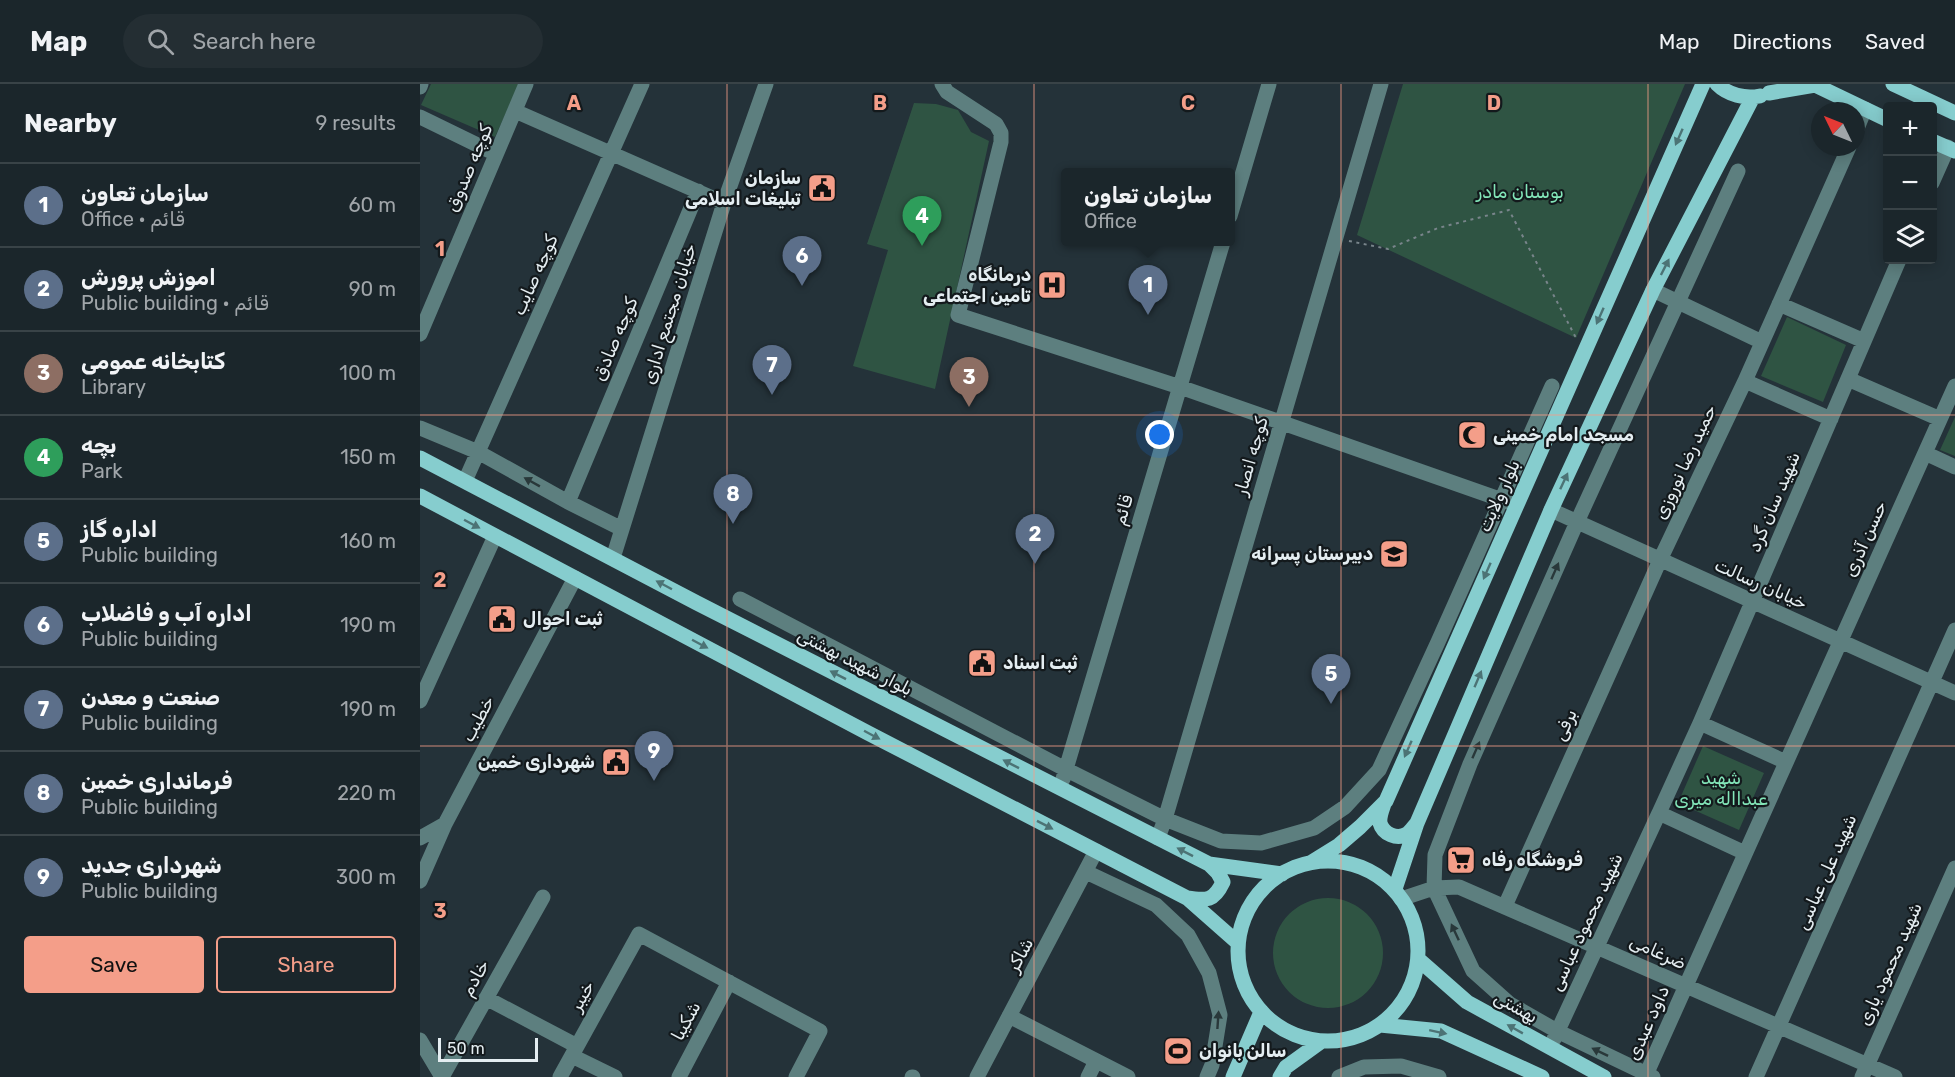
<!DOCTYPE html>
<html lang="en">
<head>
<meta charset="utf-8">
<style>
  :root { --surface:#1b262b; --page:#242e33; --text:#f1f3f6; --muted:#a0a5a9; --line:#394347; --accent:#f49e89 }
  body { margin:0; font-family:Rubik,Vazirmatn,sans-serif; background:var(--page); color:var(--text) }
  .controls { position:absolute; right:18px; top:18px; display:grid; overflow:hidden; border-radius:6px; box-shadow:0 3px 15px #0003 }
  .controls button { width:54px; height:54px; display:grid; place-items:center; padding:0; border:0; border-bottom:2px solid var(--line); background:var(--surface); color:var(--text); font:30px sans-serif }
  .compass { position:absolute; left:1391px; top:18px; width:54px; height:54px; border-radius:50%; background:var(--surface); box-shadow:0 3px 15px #0003; rotate:313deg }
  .scale { position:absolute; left:18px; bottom:15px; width:100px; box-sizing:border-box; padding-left:6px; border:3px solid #e4edf1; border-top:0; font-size:16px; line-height:21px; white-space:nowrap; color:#e4edf1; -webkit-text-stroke:4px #13191c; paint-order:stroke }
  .you { position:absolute; left:740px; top:351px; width:21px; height:21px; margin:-15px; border:4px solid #fff; border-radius:50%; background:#1a73e8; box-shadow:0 0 0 9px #1a73e833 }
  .badge { display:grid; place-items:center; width:39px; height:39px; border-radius:50%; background:var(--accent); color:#fff; font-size:20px; font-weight:700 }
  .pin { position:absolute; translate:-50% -50px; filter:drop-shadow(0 2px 3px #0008) }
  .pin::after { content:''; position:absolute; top:32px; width:21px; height:18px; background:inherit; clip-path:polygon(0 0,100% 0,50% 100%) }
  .popup { position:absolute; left:641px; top:84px; width:174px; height:78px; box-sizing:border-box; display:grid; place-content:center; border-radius:6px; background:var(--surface); filter:drop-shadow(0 2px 4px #0005); font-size:20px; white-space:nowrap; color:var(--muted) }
  .popup b { font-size:22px; color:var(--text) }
  .popup::after { content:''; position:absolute; left:50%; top:100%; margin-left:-12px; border:12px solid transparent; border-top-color:var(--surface) }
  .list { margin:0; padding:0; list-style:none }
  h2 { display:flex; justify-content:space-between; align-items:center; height:78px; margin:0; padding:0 24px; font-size:26px }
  h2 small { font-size:20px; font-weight:400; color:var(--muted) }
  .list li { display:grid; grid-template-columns:39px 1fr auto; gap:18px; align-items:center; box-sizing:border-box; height:84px; padding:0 24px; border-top:2px solid var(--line) }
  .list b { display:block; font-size:22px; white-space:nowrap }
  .list p { margin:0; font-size:20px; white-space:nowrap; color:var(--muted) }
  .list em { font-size:20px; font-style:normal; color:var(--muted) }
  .actions { display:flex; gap:12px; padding:18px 24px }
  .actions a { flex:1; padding:14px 0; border:2px solid var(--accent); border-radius:6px; text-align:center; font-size:21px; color:var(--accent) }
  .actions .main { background:var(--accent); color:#111 }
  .icon { flex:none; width:33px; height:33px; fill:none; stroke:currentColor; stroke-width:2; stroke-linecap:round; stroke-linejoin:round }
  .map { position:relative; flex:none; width:1535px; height:993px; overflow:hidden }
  header { display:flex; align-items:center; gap:36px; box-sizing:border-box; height:84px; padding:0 30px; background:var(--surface); border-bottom:2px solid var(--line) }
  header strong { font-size:28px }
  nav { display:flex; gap:33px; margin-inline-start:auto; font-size:21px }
  .search { width:420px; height:54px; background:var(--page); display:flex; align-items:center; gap:15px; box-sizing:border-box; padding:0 21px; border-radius:33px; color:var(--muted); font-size:22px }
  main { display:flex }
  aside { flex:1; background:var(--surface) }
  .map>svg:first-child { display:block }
  .green { fill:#2f5443 }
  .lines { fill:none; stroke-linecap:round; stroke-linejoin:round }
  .path { stroke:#79858b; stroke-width:2; stroke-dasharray:3 4.5; stroke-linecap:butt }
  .minor { stroke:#5d7f7f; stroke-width:15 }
  .major { stroke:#86cdce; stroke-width:15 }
  .oneway { fill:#4c7375 }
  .oneway2 { fill:#29383a }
  .grid { fill:none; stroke:#f49e89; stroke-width:1.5; stroke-opacity:0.55 }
  .labels { text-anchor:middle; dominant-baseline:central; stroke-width:4.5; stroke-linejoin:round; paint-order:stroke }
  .street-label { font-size:18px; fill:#e4edf1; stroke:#13191c }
  .poi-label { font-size:18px; font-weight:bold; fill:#e4edf1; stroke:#13191c; text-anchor:start }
  .park-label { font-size:18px; fill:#83e6b9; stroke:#13191c }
  .grid-label { font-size:20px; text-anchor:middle; font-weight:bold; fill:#f49e89; stroke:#13191c; stroke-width:4.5; stroke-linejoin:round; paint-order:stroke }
</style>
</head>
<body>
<header>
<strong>Map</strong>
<div class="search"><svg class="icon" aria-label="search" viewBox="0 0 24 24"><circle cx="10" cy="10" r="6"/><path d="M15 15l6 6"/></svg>Search here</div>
<nav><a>Map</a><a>Directions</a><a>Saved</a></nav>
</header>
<main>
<aside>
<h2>Nearby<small>9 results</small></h2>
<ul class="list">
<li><span class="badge" style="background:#5c6f8a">1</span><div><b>سازمان تعاون</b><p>Office · قائم</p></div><em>60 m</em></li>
<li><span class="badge" style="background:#5c6f8a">2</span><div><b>اموزش پرورش</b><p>Public building · قائم</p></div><em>90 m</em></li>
<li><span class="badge" style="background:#8d6e63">3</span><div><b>کتابخانه عمومی</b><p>Library</p></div><em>100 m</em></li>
<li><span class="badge" style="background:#2e9e5b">4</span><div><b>بچه</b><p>Park</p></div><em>150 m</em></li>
<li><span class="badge" style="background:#5c6f8a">5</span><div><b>اداره گاز</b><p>Public building</p></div><em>160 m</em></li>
<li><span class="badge" style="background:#5c6f8a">6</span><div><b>اداره آب و فاضلاب</b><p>Public building</p></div><em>190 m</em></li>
<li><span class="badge" style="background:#5c6f8a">7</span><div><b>صنعت و معدن</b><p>Public building</p></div><em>190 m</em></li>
<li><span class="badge" style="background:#5c6f8a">8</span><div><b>فرمانداری خمین</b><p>Public building</p></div><em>220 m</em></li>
<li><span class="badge" style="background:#5c6f8a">9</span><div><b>شهرداری جدید</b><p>Public building</p></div><em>300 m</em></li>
</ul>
<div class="actions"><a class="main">Save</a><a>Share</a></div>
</aside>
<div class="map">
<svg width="1535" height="993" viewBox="0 0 1535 993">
  <rect width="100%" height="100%" fill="#243239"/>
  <path class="green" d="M 11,0 L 99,0 L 75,53 L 1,21 Z
    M 983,0 L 1265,0 L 1156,254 L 937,151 Z
    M 494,19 L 516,20 L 538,26 L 551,48 L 569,57 L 515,305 L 433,282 L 468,166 L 447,160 Z
    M 1367,233 L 1426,261 L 1403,318 L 1341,292 Z
    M 1535,333 L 1535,372 L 1520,366 Z
    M 1283,662 L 1344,689 L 1319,746 L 1258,719 Z
    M853 869a55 55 0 1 1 110 0a55 55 0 1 1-110 0Z"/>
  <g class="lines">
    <path class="path" d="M 929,157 L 968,165 L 1018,144 L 1089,126 L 1156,254"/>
    <path class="minor" d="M 522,0 L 527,8 L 576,40 L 581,49 L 581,58 L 538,231 L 760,303 L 1091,419
      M 0,3 L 1,0
      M 95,27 L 304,119
      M 0,33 L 76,70
      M 1436,47 L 1445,25
      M 1512,99 L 1528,63
      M 810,132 L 849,0
      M 1233,206 L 1342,258
      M 1359,220 L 1444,257
      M 0,250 L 106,0
      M 1428,295 L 1520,335
      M 1411,335 L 1325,297 L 1429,63
      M 0,344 L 58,368 L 148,418 L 202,445
      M 1505,369 L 1535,383
      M 45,397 L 222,0
      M 148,418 L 278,107
      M 1131,426 L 1535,609
      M 193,474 L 304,119 L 346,0
      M 320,515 L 647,686 L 745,735 L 801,757 L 841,759 L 894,744 L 925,723 L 959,686 L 1018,558 L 1132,302
      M 0,617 L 75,452
      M 1280,639 L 1366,678
      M 643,695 L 803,158
      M 0,754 L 25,740
      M 738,754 L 745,735 L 961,0
      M 1325,769 L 1239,729 L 1280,639 L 1479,176
      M 666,788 L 736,821 L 768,851 L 789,889 L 800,931 L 792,981 L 787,993
      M 0,797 L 25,740 L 155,494
      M 981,815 L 1014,804 L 1039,803 L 1475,993
      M 1085,822 L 1240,476 L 1325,297
      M 66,914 L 157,962
      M 589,932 L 708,993
      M 1134,955 L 1239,729
      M 0,956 L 22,993
      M 152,972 L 195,993
      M 22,993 L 123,813
      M 140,993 L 219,850 L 400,947 L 376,993
      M 259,993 L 309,898
      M 492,993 L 493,993
      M 557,993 L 676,767
      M 668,993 L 676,977
      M 919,993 L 944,983 L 981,982 L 1019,993
      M 1225,993 L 1535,302
      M 1233,993 L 1137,947 L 1090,920 L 1053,887 L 1014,804 L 1015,771 L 1050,680 L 1157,438 L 1318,87
      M 1336,993 L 1535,546
      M 1442,993 L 1535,784"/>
    <path class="major" d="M 1297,0 C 1308,11 1325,15 1340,12
      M 1473,0 L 1535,29
      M 1349,9 L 1395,1 L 1468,36
      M 1512,57 L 1535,67
      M 0,374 L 277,519 L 789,780 L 862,790
      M 0,412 L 448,649 L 767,814 L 818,859
      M 964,720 C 962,726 959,732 960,739 C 963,750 977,756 987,750 C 991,747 994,742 997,739
      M818 867a90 90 0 1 1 180 0a90 90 0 1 1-180 0Z
      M 890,779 L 919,761 L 940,743 L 966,717 L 1283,0
      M 975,805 L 997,739 L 1131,426 L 1233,206 L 1333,13
      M 767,814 C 787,817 794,817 803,798 L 798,789 L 789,780
      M 998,875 L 1047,918 L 1184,993
      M 960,941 L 1021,947 L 1122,993
      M 813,993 L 841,928
      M 860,993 L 866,983 L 902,957"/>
  </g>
  <defs><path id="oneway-solid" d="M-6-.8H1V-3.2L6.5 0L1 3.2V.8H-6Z" transform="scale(1.5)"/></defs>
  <g class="oneway">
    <use href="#oneway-solid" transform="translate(1259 53) rotate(114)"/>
    <use href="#oneway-solid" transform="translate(1245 183) rotate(-63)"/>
    <use href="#oneway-solid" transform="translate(1180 232) rotate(114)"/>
    <use href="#oneway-solid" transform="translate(1144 397) rotate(-65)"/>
    <use href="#oneway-solid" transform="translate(52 440) rotate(28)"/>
    <use href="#oneway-solid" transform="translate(1067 487) rotate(114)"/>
    <use href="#oneway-solid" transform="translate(244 501) rotate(-152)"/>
    <use href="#oneway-solid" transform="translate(280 560) rotate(28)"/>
    <use href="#oneway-solid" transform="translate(418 591) rotate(-153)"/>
    <use href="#oneway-solid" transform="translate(1058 595) rotate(-67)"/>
    <use href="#oneway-solid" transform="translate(452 651) rotate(28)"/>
    <use href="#oneway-solid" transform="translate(988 665) rotate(114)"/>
    <use href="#oneway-solid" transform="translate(591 680) rotate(-153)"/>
    <use href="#oneway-solid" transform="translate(625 741) rotate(27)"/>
    <use href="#oneway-solid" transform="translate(765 768) rotate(-153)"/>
    <use href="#oneway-solid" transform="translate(1095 945) rotate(-151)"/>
    <use href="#oneway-solid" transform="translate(1018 948) rotate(12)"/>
  </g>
  <g class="oneway2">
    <use href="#oneway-solid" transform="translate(112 398) rotate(-151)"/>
    <use href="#oneway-solid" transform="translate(1135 487) rotate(-66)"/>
    <use href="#oneway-solid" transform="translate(1056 666) rotate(-66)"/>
    <use href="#oneway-solid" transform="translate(1035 848) rotate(-115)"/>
    <use href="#oneway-solid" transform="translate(798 936) rotate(-86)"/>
    <use href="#oneway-solid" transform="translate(1180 968) rotate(-154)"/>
  </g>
  <path class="grid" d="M 307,0 L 307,993M 614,0 L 614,993M 921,0 L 921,993M 1228,0 L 1228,993M 0,331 L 1535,331M 0,662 L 1535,662"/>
  <defs>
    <g id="civic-square" transform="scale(1.5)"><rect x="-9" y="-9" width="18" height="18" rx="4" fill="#f49e89" stroke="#13191c"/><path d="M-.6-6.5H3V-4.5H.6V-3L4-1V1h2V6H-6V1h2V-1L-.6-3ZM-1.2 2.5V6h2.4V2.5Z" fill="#111"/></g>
    <g id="hospital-square" transform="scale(1.5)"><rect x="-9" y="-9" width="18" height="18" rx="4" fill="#f49e89" stroke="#13191c"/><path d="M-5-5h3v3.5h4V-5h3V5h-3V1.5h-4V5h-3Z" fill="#111"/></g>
    <g id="mosque-square" transform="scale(1.5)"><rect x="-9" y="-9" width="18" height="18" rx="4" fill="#f49e89" stroke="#13191c"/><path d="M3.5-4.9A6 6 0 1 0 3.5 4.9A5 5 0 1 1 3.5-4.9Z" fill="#111"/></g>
    <g id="school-square" transform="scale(1.5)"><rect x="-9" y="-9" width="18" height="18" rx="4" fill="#f49e89" stroke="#13191c"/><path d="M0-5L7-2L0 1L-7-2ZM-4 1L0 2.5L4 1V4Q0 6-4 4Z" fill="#111"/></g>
    <g id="supermarket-square" transform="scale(1.5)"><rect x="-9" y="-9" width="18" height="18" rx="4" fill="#f49e89" stroke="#13191c"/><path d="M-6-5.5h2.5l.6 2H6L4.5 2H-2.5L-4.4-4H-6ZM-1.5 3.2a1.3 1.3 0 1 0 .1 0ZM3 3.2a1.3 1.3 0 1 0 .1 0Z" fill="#111"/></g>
    <g id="stadium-square" transform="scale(1.5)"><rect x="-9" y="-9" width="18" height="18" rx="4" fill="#f49e89" stroke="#13191c"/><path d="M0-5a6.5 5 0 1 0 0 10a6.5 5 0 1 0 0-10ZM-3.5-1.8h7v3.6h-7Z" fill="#111"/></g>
  </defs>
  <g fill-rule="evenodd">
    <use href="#civic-square" x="402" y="104"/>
    <use href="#hospital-square" x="632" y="201"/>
    <use href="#mosque-square" x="1052" y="351"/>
    <use href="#school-square" x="974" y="470"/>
    <use href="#civic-square" x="82" y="535"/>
    <use href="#civic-square" x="562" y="579"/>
    <use href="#civic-square" x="196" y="678"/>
    <use href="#supermarket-square" x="1041" y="776"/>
    <use href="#stadium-square" x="758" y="967"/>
  </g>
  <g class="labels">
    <g class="street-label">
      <text transform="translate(49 84) rotate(-67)">کوچه صدوق</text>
      <text transform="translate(115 191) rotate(-66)">کوچه صایب</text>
      <text transform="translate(249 230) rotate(-73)">خیابان مجتمع اداری</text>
      <text transform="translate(195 255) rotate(-67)">کوچه صادق</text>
      <text transform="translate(831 372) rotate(-74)">کوچه انصار</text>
      <text transform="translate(1265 378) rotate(-65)">حمید رضا نوروزی</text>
      <text transform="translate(1079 412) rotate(-66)">بلوار ولایت</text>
      <text transform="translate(1354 418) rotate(-67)">شهید سان گرد</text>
      <text transform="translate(703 426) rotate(-74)">قائم</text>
      <text transform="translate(1445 455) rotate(-66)">حسن آذری</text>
      <text transform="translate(1341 500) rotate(24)">خیابان رسالت</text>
      <text transform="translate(435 578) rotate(27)">بلوار شهید بهشتی</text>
      <text transform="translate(58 635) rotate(-62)">خطیب</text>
      <text transform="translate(1145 641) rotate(-66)">برفی</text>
      <text transform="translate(1406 788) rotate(-66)">شهید علی عباسی</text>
      <text transform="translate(1166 838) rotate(-65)">شهید محمود عباسی</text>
      <text transform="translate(1238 868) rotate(24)">ضرغامی</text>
      <text transform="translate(600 871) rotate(-62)">شاکر</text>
      <text transform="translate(1470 880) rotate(-66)">شهید محمود یاری</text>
      <text transform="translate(55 894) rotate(-61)">خادم</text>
      <text transform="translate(162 912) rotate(-61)">خیبر</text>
      <text transform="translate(1096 923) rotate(29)">بهشتی</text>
      <text transform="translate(266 937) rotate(-62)">شکیبا</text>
      <text transform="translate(1228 939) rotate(-66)">داود عبدی</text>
    </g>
    <g class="poi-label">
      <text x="381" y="94" text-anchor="end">سازمان<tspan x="381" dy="21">تبلیغات اسلامی</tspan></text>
      <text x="611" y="191" text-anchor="end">درمانگاه<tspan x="611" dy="21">تامین اجتماعی</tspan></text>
      <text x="1073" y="351">مسجد امام خمینی</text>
      <text x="953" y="470" text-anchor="end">دبیرستان پسرانه</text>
      <text x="103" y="535">ثبت احوال</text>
      <text x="583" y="579">ثبت اسناد</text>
      <text x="175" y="678" text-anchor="end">شهرداری خمین</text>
      <text x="1062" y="776">فروشگاه رفاه</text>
      <text x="779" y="967">سالن بانوان</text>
    </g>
    <g class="park-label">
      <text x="1100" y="108">بوستان مادر</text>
      <text x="1301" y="694">شهید<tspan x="1301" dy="21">عبدااله میری</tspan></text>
    </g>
  </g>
  <g class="grid-label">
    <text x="154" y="26">A</text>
    <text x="460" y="26">B</text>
    <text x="768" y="26">C</text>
    <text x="1074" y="26">D</text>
    <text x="20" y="172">1</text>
    <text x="20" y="503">2</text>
    <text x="20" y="834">3</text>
  </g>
</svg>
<div class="controls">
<button>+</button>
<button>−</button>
<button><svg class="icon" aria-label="layers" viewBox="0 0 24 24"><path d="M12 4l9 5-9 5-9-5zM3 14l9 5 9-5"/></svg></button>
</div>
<svg class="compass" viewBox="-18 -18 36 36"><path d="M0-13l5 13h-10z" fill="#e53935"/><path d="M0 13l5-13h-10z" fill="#a0a5a9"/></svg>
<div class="scale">50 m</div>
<div class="you"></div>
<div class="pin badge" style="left:728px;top:231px;background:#5c6f8a">1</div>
<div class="popup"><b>سازمان تعاون</b>Office</div>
<div class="pin badge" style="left:615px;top:480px;background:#5c6f8a">2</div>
<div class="pin badge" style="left:549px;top:323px;background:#8d6e63">3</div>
<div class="pin badge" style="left:502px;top:162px;background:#2e9e5b">4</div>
<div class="pin badge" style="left:911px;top:620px;background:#5c6f8a">5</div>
<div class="pin badge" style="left:382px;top:202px;background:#5c6f8a">6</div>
<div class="pin badge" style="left:352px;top:311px;background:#5c6f8a">7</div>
<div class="pin badge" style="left:313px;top:440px;background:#5c6f8a">8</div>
<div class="pin badge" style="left:234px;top:697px;background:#5c6f8a">9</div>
</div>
</main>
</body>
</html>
